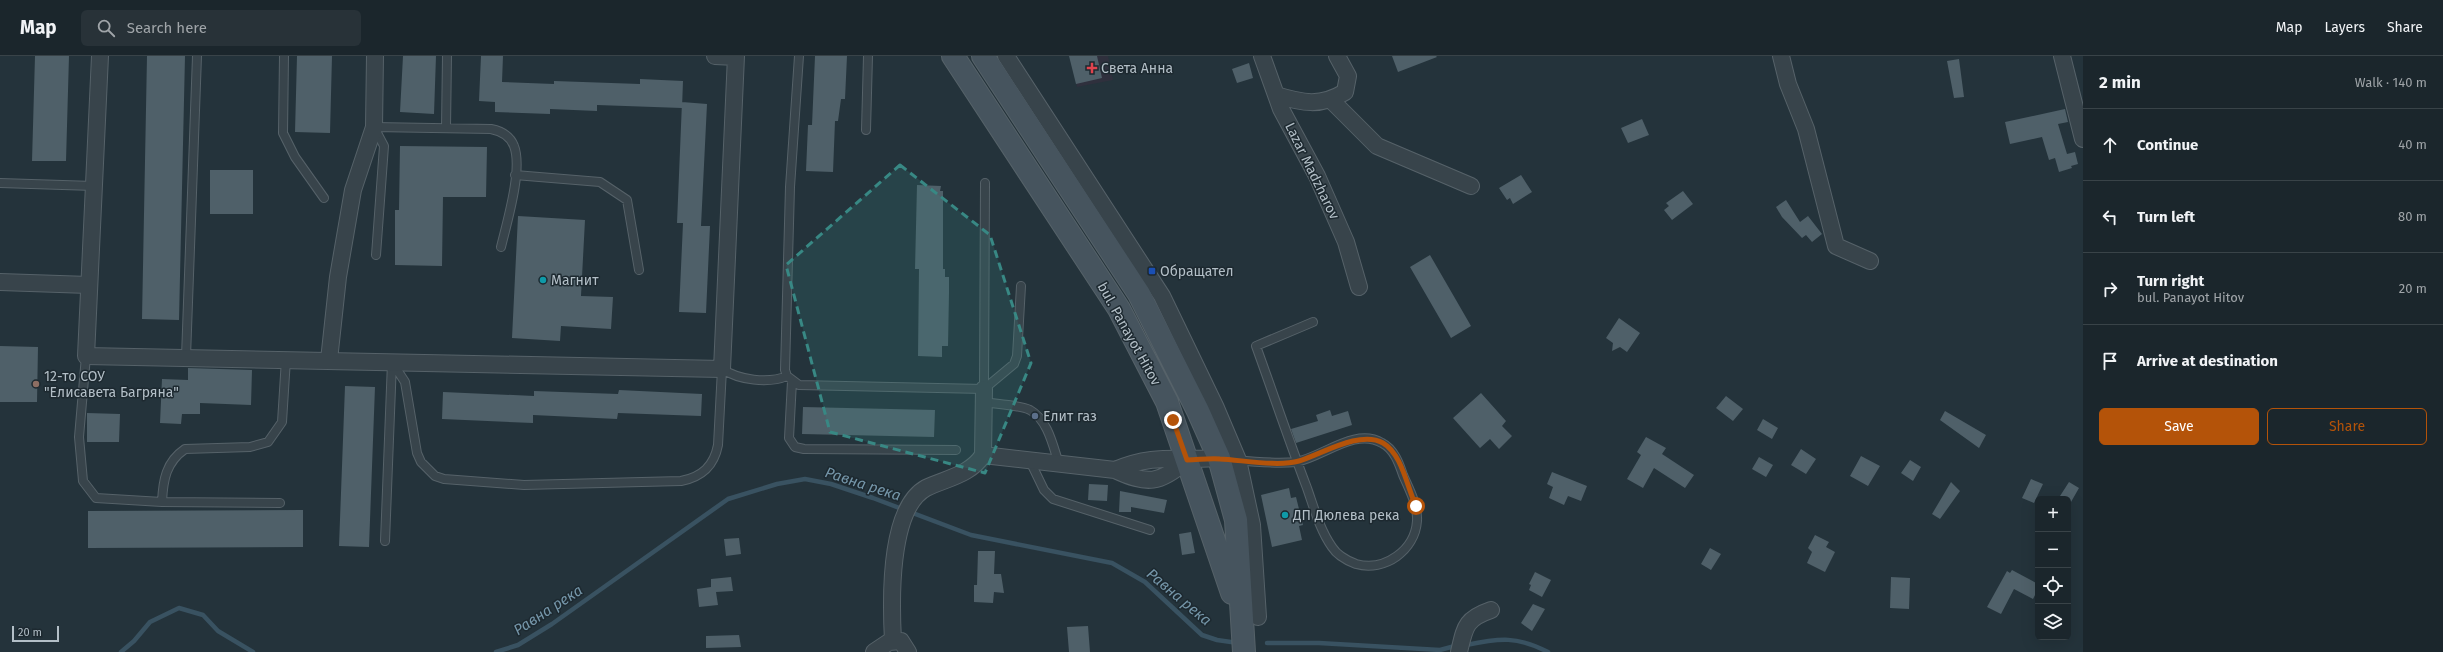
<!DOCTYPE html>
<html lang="en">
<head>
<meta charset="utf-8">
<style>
  :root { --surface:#1b262c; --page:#283238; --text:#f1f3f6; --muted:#a0a5a9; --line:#394348; --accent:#b45309 }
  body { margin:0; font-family:"Fira Sans",sans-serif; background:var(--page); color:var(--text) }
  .controls { position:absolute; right:12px; bottom:12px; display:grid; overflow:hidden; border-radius:6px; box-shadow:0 4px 16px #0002 }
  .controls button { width:36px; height:36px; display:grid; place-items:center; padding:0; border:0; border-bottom:1px solid var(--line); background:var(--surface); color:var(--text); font:20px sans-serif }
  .scale { position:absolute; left:12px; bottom:10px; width:47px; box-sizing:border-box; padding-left:4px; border:2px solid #b3bfc7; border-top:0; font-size:11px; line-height:14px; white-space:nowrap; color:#b3bfc7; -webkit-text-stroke:3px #1d2930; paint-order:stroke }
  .stop { position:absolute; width:12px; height:12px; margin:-9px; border:3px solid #b45309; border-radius:50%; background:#fff }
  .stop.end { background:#b45309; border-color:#fff; box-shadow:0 1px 4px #0008 }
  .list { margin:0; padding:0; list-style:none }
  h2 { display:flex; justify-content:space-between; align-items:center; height:52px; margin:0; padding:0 16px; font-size:17px }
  h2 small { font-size:13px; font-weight:400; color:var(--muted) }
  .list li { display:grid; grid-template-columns:26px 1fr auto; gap:12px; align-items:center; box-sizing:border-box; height:72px; padding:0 16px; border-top:1px solid var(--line) }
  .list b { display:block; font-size:15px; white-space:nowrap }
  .list p { margin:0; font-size:13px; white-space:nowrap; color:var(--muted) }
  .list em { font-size:13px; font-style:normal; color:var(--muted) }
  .actions { display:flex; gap:8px; padding:12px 16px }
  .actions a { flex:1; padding:9px 0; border:1px solid var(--accent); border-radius:6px; text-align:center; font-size:14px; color:var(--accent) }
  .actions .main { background:var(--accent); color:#fff }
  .icon { flex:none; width:22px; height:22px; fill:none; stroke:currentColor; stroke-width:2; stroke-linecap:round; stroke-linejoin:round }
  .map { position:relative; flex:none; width:2083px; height:596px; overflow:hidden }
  header { display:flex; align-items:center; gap:24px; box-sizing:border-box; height:56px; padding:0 20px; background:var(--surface); border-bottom:1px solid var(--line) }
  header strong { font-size:19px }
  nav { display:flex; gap:22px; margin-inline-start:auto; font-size:14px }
  .search { width:280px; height:36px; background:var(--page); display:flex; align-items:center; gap:10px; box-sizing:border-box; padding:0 14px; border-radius:6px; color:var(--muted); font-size:15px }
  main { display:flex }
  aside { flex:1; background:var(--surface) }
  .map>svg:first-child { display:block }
  .medical { fill:#2f303d }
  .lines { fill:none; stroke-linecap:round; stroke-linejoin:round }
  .stream { stroke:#395261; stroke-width:4.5 }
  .building { fill:#4f6069 }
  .lane-casing { stroke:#566269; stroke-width:10 }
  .street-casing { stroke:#566269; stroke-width:18 }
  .secondary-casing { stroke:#566269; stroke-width:24 }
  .lane { stroke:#38444b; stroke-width:8 }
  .street { stroke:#38444b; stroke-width:16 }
  .secondary { stroke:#46545e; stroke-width:22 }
  .route { stroke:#b45309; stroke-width:5 }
  .marked { fill:#388884; fill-opacity:0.2; stroke:#388884; stroke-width:3; stroke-dasharray:8 5; stroke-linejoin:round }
  .health-dot { fill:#e0444e; stroke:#1d2930; stroke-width:1.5 }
  .transit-dot { fill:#1a4fb4; stroke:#1d2930; stroke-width:1.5 }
  .culture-dot { fill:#0f9aa8; stroke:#1d2930; stroke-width:1.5 }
  .education-dot { fill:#8d6e63; stroke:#1d2930; stroke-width:1.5 }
  .service-dot { fill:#5c6f8a; stroke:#1d2930; stroke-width:1.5 }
  .labels { text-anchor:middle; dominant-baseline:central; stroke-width:3; stroke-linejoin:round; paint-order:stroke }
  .poi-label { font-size:14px; fill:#b3bfc7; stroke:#1d2930; text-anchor:start }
  .street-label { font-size:14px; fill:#b3bfc7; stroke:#1d2930 }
  .water-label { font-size:15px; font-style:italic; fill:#7596a9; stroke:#1d2930 }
</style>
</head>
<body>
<header>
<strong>Map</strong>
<div class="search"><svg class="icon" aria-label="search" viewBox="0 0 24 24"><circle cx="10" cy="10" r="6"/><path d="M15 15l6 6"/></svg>Search here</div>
<nav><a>Map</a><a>Layers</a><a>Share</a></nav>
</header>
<main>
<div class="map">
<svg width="2083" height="596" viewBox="0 0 2083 596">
  <rect width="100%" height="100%" fill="#24333b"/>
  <path class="medical" d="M 1071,0 L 1108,0 L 1113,24 L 1077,31 Z"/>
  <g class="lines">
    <path class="stream" d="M 1267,587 L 1319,587 L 1440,594 L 1455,590
      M 1466,589 C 1500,582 1517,580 1548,596
      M 121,596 L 134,585 L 150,566 L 179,552 L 203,559 L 218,575 L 253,596
      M 496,596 L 518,589 L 552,568 L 728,443 L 777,428 L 805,423 L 831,428 L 873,442 L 971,479 L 1112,507 L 1145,526 L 1202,579 L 1217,584 L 1238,587"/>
  </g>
  <path class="building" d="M 35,0 L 69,0 L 66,105 L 32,105 Z
    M 147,0 L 185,0 L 179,264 L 142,263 Z
    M 297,0 L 332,0 L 330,77 L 295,76 Z
    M 403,0 L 436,0 L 434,58 L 400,56 Z
    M 481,0 L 503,0 L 502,26 L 554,28 L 554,25 L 640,28 L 640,23 L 683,25 L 682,52 L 597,49 L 597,55 L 550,53 L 550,58 L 495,56 L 495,46 L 479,45 Z
    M 815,0 L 847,0 L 845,43 L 841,43 L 838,65 L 835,65 L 833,116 L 806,115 L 808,69 L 812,69 Z
    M 1069,0 L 1097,0 L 1102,22 L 1076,28 Z
    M 1392,0 L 1436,0 L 1437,1 L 1398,16 Z
    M 1959,3 L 1964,41 L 1954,42 L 1947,5 Z
    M 1249,7 L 1253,22 L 1237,27 L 1232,13 Z
    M 682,46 L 707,48 L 701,170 L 710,170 L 706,257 L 679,256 L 683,167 L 677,167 Z
    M 2065,53 L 2068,66 L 2058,68 L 2067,98 L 2075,96 L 2078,108 L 2071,110 L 2072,112 L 2059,116 L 2055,102 L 2049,104 L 2042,81 L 2010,88 L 2005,66 Z
    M 1642,63 L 1649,79 L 1628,87 L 1621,72 Z
    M 400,90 L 487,91 L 486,141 L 443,141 L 442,210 L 395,209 L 395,154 L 399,154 Z
    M 210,114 L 253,114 L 253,158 L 210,158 Z
    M 1521,119 L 1532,136 L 1513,148 L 1510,142 L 1507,144 L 1499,132 Z
    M 917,129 L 941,130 L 940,135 L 943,135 L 943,213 L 945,213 L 945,221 L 949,221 L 949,237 L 948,290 L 942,290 L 942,301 L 918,300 L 919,213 L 915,213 Z
    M 1683,135 L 1693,148 L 1672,164 L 1664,154 L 1669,150 L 1666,147 Z
    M 1786,144 L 1800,166 L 1808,160 L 1822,178 L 1812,186 L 1806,179 L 1802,182 L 1782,161 L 1776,151 Z
    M 518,160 L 585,164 L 581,240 L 613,241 L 611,273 L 561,270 L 560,285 L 512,282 Z
    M 1430,199 L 1471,270 L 1451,282 L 1410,211 Z
    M 1619,262 L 1640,277 L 1627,296 L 1620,291 L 1612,295 L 1613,287 L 1606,282 Z
    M 0,290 L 38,291 L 37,346 L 0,346 Z
    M 188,312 L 252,314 L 251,349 L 200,347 L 200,358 L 182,358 L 181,368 L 160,367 L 162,323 L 188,324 Z
    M 345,330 L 375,331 L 369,491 L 339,490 Z
    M 619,334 L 702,338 L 701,360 L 618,357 L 617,363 L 533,359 L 533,367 L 442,363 L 443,336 L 534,340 L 534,335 L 618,338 Z
    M 1481,337 L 1506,365 L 1502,370 L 1512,380 L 1499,393 L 1490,383 L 1480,392 L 1453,362 Z
    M 1726,340 L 1743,353 L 1733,365 L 1716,352 Z
    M 803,351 L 935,354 L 934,381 L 802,378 Z
    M 1330,354 L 1332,360 L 1348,355 L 1352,369 L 1296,387 L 1291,373 L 1318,365 L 1316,359 Z
    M 1945,355 L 1986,379 L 1979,392 L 1940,364 Z
    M 87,357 L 120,358 L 119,386 L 87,386 Z
    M 1763,363 L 1778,372 L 1772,383 L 1757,374 Z
    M 1646,381 L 1666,392 L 1662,398 L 1694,419 L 1685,432 L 1654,412 L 1643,432 L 1627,423 L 1641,399 L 1637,396 Z
    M 1801,393 L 1816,403 L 1806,418 L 1791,409 Z
    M 1861,400 L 1880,410 L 1868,430 L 1850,420 Z
    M 1759,401 L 1773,409 L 1766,421 L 1752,413 Z
    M 1910,404 L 1921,411 L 1913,425 L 1901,417 Z
    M 1552,416 L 1587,430 L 1581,445 L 1568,440 L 1564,449 L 1549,442 L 1553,431 L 1547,428 Z
    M 2031,423 L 2043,428 L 2034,447 L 2022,442 Z
    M 1951,426 L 1960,435 L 1940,463 L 1932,458 Z
    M 2069,426 L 2079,432 L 2071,446 L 2060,440 Z
    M 1089,428 L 1108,429 L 1107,445 L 1088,444 Z
    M 1289,432 L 1291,442 L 1296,441 L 1303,469 L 1299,470 L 1302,484 L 1272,491 L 1261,439 Z
    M 1120,435 L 1167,444 L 1164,457 L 1131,451 L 1131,456 L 1119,456 Z
    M 303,454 L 303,491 L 88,492 L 88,455 Z
    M 1191,476 L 1195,497 L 1182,499 L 1179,478 Z
    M 1815,479 L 1829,486 L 1826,491 L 1835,496 L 1825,516 L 1807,507 L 1812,496 L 1808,492 Z
    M 739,482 L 741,498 L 726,500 L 724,483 Z
    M 1710,492 L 1721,498 L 1711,514 L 1701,508 Z
    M 978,495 L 995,495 L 994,518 L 1001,518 L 1004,537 L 994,536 L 993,547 L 974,546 L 974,529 L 977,529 Z
    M 2012,514 L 2038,528 L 2038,533 L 2033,543 L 2014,533 L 2001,558 L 1987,551 L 2007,515 L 2010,517 Z
    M 1535,516 L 1551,524 L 1542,541 L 1529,534 L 1531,529 L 1529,528 Z
    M 731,521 L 733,535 L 716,536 L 718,549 L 699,551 L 697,533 L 711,531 L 711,523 Z
    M 1891,521 L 1910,522 L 1909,553 L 1890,552 Z
    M 1533,548 L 1545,553 L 1532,575 L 1521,567 Z
    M 1088,570 L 1090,596 L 1069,596 L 1067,571 Z
    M 739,579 L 741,591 L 706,592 L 706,580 Z"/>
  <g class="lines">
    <g class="lane-casing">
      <path id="lane" d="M 284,0 L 283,77 L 295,101 L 324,142
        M 799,0 L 790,131 L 785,314 L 787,320 L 799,329 L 984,333 L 1014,308 L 1017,300 L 1021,230
        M 446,72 L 447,0
        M 866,74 L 868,0
        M 515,119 L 600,126 L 627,144 L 639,214
        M 0,127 L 94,130
        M 376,199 L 384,90 L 374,71 L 491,73 C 501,75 510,79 514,90 C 523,113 507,166 501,191
        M 86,300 L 79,381 L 83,425 L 96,442 L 162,446 L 280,447
        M 186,301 L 197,0
        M 392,306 L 405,326 L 417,397 L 421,406 L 435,420 L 444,423 L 524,429 L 681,425 C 702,421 714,410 718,389 L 722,313
        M 722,313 C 739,324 768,328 787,320
        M 792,325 L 789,382 L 795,391 L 804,393 L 956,394
        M 984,333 L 985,127
        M 984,346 C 995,348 1020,349 1030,354 C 1048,364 1053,390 1059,408
        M 1236,404 C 1255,406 1277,408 1296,406 C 1323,401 1355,371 1382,387 C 1394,393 1399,407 1403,419 C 1409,433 1418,449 1417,465 C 1415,494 1385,516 1356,508 C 1348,505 1337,499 1332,491 C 1320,474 1314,452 1307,432 C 1289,385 1273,337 1256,290 L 1313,266
        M 1030,405 L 1044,434 L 1053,443 L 1150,474
        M 162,446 C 163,424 166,406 185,393 L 250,391 L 268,386 L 282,366 L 286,303
        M 385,485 L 392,306"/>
    </g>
    <g class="street-casing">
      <path id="street" d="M 100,0 L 86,300 L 722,313 L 736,0
        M 715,0 L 736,1
        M 1006,0 L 1162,240 L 1216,352 L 1238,404 L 1252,469 L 1258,561
        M 1262,0 L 1281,53 L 1317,120 L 1346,186 L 1359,231
        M 1781,0 L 1788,28 L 1806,73 L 1836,190 L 1870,205
        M 2062,0 L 2083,83
        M 1276,39 C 1302,47 1321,51 1345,36 L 1348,20 L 1337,0
        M 1331,44 L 1377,90 L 1471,130
        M 0,226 L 89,229
        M 329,304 L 338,221 L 353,134 L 374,71 L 375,0
        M 984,333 L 983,399 L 1115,414 C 1147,429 1160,428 1187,404
        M 1115,414 C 1153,397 1180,405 1219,402
        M 893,585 C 891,548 888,453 926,432 C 947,422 970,419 983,399
        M 874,596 L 889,586 L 901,585 L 908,596
        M 1459,596 C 1465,571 1465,563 1491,554"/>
    </g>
    <g class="secondary-casing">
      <path id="secondary" d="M 953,0 L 1119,253 L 1167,346 L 1232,537
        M 983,0 L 1139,238 L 1198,355 L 1219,402 L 1236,464 L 1244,596"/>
    </g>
    <use href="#lane" class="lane"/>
    <use href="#street" class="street"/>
    <use href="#secondary" class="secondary"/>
  </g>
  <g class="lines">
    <path class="route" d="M 1173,364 L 1187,404 C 1198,404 1209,402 1220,403 C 1242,404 1278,411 1299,405 C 1322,398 1360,374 1383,387 C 1402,398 1407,431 1416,450"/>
  </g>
  <path class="marked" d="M 900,109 L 990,179 L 1031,307 L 985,417 L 830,376 L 786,209 Z"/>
  <path class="health-dot" d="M1090 6h4v4h4v4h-4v4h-4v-4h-4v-4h4z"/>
  <rect class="transit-dot" x="1148" y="211" width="8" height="8" rx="2"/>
  <g class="culture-dot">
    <circle cx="543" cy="224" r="4"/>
    <circle cx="1285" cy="459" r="4"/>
  </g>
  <circle class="education-dot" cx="36" cy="328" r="4"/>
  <circle class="service-dot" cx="1035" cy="360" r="4"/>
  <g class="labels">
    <g class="poi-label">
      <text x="1101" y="12">Света Анна</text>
      <text x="1160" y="215">Обращател</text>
      <text x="551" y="224">Магнит</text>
      <text x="44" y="320">12-то СОУ<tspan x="44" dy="16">"Елисавета Багряна"</tspan></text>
      <text x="1043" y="360">Елит газ</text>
      <text x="1293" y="459">ДП Дюлева река</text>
    </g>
    <g class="street-label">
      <text transform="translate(1312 115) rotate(64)">Lazar Madzharov</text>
      <text transform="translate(1129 278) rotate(61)">bul. Panayot Hitov</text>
    </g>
    <g class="water-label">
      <text transform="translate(863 428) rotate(18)">Равна река</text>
      <text transform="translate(1179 541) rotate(40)">Равна река</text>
      <text transform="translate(548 554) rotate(-33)">Равна река</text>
    </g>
  </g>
</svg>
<div class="controls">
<button>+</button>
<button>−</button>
<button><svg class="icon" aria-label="locate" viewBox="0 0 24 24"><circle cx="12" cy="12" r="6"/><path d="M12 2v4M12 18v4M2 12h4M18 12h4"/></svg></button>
<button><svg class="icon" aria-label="layers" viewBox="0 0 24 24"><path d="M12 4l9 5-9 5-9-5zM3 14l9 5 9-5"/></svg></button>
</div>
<div class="scale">20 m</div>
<div class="stop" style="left:1416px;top:450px"></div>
<div class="stop end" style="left:1173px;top:364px"></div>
</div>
<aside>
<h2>2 min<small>Walk · 140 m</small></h2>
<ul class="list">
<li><svg class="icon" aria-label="ahead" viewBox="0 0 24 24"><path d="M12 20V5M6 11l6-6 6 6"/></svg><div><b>Continue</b></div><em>40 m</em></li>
<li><svg class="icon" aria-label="left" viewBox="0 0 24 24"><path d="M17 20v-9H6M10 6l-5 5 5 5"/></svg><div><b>Turn left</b></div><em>80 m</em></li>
<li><svg class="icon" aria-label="right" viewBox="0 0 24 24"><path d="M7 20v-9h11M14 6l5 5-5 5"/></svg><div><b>Turn right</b><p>bul. Panayot Hitov</p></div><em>20 m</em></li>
<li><svg class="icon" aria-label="arrive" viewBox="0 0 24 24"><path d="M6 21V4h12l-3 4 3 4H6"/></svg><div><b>Arrive at destination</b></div></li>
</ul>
<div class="actions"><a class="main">Save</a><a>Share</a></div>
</aside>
</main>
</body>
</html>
